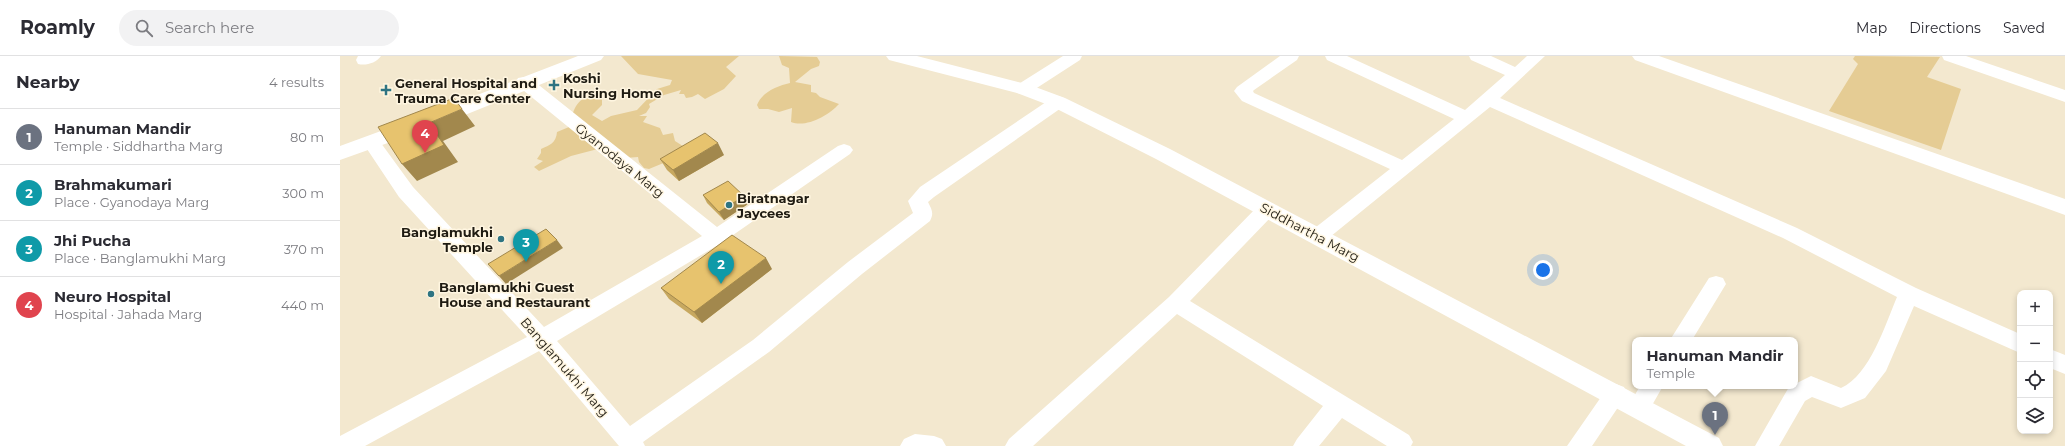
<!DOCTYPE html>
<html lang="en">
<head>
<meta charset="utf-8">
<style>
  :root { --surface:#fff; --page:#f2f2f3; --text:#2b2b33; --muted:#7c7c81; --line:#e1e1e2; --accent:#2e7482 }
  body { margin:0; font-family:Montserrat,sans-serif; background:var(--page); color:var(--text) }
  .controls { position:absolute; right:12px; bottom:12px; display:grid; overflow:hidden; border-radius:8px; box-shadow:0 2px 6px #0003 }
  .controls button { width:36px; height:36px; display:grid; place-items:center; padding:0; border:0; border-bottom:1px solid var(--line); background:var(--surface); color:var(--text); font:20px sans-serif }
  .you { position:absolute; left:1203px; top:214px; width:14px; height:14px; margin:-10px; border:3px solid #fff; border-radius:50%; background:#1a73e8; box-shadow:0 0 0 6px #1a73e833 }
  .badge { display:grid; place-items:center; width:26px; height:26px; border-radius:50%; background:var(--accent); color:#fff; font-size:13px; font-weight:700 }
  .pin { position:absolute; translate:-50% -33px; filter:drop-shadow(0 1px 2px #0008) }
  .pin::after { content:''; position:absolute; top:21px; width:14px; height:12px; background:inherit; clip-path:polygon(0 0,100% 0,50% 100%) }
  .popup { position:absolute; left:1292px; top:281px; width:166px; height:52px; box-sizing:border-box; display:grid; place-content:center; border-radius:8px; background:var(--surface); filter:drop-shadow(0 1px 3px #0005); font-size:13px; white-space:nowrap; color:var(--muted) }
  .popup b { font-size:15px; color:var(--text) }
  .popup::after { content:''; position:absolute; left:50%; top:100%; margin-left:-8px; border:8px solid transparent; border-top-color:var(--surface) }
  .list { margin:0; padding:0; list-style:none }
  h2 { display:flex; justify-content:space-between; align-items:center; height:52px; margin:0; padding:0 16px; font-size:17px }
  h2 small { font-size:13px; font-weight:400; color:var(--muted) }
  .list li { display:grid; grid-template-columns:26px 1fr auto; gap:12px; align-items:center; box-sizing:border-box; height:56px; padding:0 16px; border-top:1px solid var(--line) }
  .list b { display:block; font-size:15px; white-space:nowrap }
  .list p { margin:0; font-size:13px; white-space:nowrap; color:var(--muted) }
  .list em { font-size:13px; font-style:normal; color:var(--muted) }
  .icon { flex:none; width:22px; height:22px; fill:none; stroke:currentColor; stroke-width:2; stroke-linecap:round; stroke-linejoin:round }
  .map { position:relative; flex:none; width:1725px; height:390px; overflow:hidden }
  header { display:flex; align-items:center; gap:24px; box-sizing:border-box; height:56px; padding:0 20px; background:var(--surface); border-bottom:1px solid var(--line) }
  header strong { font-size:19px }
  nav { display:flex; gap:22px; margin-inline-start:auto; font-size:14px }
  .search { width:280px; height:36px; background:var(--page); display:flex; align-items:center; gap:10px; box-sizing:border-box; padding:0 14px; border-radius:22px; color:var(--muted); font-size:15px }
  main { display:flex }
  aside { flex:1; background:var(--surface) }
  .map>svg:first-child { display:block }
  .green { fill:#e5cc94 }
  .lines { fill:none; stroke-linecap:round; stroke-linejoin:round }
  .minor { fill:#fff; fill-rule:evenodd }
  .tertiary { fill:#fff; fill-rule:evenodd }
  .primary { fill:#fff; fill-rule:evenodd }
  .wall { fill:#c7a85f }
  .shaded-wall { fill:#a2884d }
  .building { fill:#e7c36e; stroke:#a2884d }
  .poi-dot { fill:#2e7482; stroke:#fff6e1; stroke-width:1.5 }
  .labels { text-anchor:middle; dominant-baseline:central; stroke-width:3; stroke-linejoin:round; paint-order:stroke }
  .poi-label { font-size:13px; font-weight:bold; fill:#1f1b12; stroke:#fff6e1; text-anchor:start }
  .street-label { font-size:13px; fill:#1f1b12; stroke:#fff6e1 }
</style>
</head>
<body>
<header>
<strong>Roamly</strong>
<div class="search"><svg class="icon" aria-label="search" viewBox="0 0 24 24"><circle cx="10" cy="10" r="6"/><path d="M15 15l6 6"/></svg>Search here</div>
<nav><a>Map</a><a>Directions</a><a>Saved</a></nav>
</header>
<main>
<aside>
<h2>Nearby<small>4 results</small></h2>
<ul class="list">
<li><span class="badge" style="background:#6b7280">1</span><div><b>Hanuman Mandir</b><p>Temple · Siddhartha Marg</p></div><em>80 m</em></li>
<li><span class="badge" style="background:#0f9aa8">2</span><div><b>Brahmakumari</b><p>Place · Gyanodaya Marg</p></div><em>300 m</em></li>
<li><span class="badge" style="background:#0f9aa8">3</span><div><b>Jhi Pucha</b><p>Place · Banglamukhi Marg</p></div><em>370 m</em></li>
<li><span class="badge" style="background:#e0444e">4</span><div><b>Neuro Hospital</b><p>Hospital · Jahada Marg</p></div><em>440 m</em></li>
</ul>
</aside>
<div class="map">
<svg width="1725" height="390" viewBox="0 0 1725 390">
  <rect width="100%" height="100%" fill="#f3e8cf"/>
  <path class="green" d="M 281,0 L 399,0 L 386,11 L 396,20 L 384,33 L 365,43 L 358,38 L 352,41 L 346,42 L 344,38 L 339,38 L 341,34 L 324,39 L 309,48 L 310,51 L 306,57 L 299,60 L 307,60 L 303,66 L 320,72 L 323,79 L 333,77 L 335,85 L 346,92 L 338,101 L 309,113 L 304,112 L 299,106 L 298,101 L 285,102 L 273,89 L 231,100 L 199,115 L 194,111 L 203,105 L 197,103 L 201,97 L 201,93 C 210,89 216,87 217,76 L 229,71 C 233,53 239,34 262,43 L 262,49 L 252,59 L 262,65 L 271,60 L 297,54 L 317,33 L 330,29 L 332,24 L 298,18 Z
    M 439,0 L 477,1 L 480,6 L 479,10 L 471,13 L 455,26 L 471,29 L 471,36 L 476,37 L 480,41 L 499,48 C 488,60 466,72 451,66 L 452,52 L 439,56 L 428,53 L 419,53 L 417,49 C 422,36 437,30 450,27 L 449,12 L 442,9 Z
    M 1515,0 L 1600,1 L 1587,21 L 1621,33 L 1601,94 L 1489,55 L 1518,8 L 1513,3 Z"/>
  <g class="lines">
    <path class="minor" d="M 18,0 L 41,0 C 36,7 26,10 18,8 L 16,4 Z
      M 723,0 L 742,0 L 740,4 L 689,37 L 683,38 L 677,37 L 674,33 L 677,29 Z
      M 940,0 L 959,0 L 957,4 L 914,34 L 913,35 L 914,37 L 1062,104 L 1114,63 L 987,4 L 985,0 L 1007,0 L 1125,54 L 1165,19 L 1131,4 L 1129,0 L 1151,0 L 1175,11 L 1187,0 L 1205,0 L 1160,42 L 1457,172 L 1576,232 L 1680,278 L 1680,297 L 1574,250 L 1546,315 L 1525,342 L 1501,352 L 1472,341 L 1465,345 L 1439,390 L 1415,390 L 1449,331 L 1455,330 L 1455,328 L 1471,320 L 1501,332 C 1530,319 1545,269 1557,241 L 1443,182 L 1150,51 L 985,185 L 978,187 L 971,185 L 968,180 L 971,175 L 1050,113 L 902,45 L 894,35 L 897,31 Z
      M 1602,0 L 1626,0 L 1725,34 L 1725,46 L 1604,4 Z
      M 184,21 L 190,22 L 377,171 L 498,90 L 504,88 L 510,90 L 513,94 L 510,98 L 383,186 L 217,285 L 290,370 L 413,284 L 508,206 L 573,157 L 568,145 L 580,131 L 712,42 L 718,40 L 724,42 L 727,46 L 724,50 L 594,141 L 588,146 C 592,154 594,157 590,165 L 522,218 L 429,296 L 303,386 L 305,390 L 279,390 L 199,295 L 25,390 L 0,390 L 0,380 L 187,281 L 59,141 L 23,87 L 26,83 L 32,81 L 38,83 L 73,131 L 204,271 L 362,180 L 178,30 L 176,26 L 178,22 Z
      M 927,146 L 934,148 L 937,153 L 934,158 L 850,245 L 1069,379 L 1073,386 L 1071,390 L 1047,390 L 1002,362 L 979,390 L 953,390 L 957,383 L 983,350 L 837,258 L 693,390 L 665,390 L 669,383 L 829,241 L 920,148 Z
      M 1376,220 L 1383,222 L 1386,228 L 1352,284 L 1330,284 L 1369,222 Z
      M 1710,293 L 1725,299 L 1725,318 L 1710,312 Z
      M 1276,328 L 1284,331 L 1287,338 L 1252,390 L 1227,390 L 1268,331 Z
      M 1300,330 L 1323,330 L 1307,358 L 1299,361 L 1291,358 L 1288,351 Z
      M 575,378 L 594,380 L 602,383 L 606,390 L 560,390 L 564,383 Z"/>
    <path class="tertiary" d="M 238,0 L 264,0 L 261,4 L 115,63 L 0,104 L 0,90 L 101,53 Z
      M 546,0 L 577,0 L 690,29 L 725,42 L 830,93 L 1379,382 L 1383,390 L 1346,390 L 816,103 L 711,50 L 677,37 L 549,4 Z"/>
    <path class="primary" d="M 1292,0 L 1319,0 L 1725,143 L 1725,159 L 1295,4 Z"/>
  </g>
  <path class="wall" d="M 384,99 L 339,125 L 327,114 L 320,103 Z
    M 363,139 L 404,140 L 408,148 L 384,164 L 367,147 Z
    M 432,213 L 362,267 L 329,243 L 321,232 Z"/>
  <path class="shaded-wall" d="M 122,53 L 135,70 L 103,85 L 118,106 L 77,125 L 62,108 L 89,67 Z
    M 378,87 L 384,99 L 339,125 L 333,114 Z
    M 404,140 L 408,148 L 384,164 L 379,156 Z
    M 217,184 L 223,192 L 166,228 L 159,220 Z
    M 426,202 L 432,213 L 362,267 L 354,256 Z"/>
  <path class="building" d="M 114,42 L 122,53 L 89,67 L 104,89 L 62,108 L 38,71 Z
    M 365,77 L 378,87 L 333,114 L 320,103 Z
    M 388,125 L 404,140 L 379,156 L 363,139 Z
    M 206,173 L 217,184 L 159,220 L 148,208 Z
    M 392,179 L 426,202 L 354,256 L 321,232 Z"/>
  <g class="poi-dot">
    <path d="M212 23h4v4h4v4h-4v4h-4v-4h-4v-4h4z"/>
    <path d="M44 28h4v4h4v4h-4v4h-4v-4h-4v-4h4z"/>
    <circle cx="389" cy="149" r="4"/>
    <circle cx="161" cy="183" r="4"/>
    <circle cx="91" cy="238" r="4"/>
  </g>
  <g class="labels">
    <g class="poi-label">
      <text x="223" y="22">Koshi<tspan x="223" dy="15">Nursing Home</tspan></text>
      <text x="55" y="27">General Hospital and<tspan x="55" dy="15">Trauma Care Center</tspan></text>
      <text x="397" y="142">Biratnagar<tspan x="397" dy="15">Jaycees</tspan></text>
      <text x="153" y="176" text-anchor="end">Banglamukhi<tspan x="153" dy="15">Temple</tspan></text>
      <text x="99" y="231">Banglamukhi Guest<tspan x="99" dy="15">House and Restaurant</tspan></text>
    </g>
    <g class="street-label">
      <text transform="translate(280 104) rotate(39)">Gyanodaya Marg</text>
      <text transform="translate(970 176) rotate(28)">Siddhartha Marg</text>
      <text transform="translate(225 311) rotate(49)">Banglamukhi Marg</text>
    </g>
  </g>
</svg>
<div class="controls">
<button>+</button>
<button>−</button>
<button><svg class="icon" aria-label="locate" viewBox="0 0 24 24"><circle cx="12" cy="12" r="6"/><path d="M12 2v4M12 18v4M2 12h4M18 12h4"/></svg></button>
<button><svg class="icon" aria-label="layers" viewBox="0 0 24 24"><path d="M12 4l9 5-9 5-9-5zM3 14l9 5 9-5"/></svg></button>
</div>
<div class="you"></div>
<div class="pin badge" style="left:1375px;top:379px;background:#6b7280">1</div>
<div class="popup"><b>Hanuman Mandir</b>Temple</div>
<div class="pin badge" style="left:381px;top:228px;background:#0f9aa8">2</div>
<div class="pin badge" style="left:186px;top:206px;background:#0f9aa8">3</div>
<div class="pin badge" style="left:85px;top:97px;background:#e0444e">4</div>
</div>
</main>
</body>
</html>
